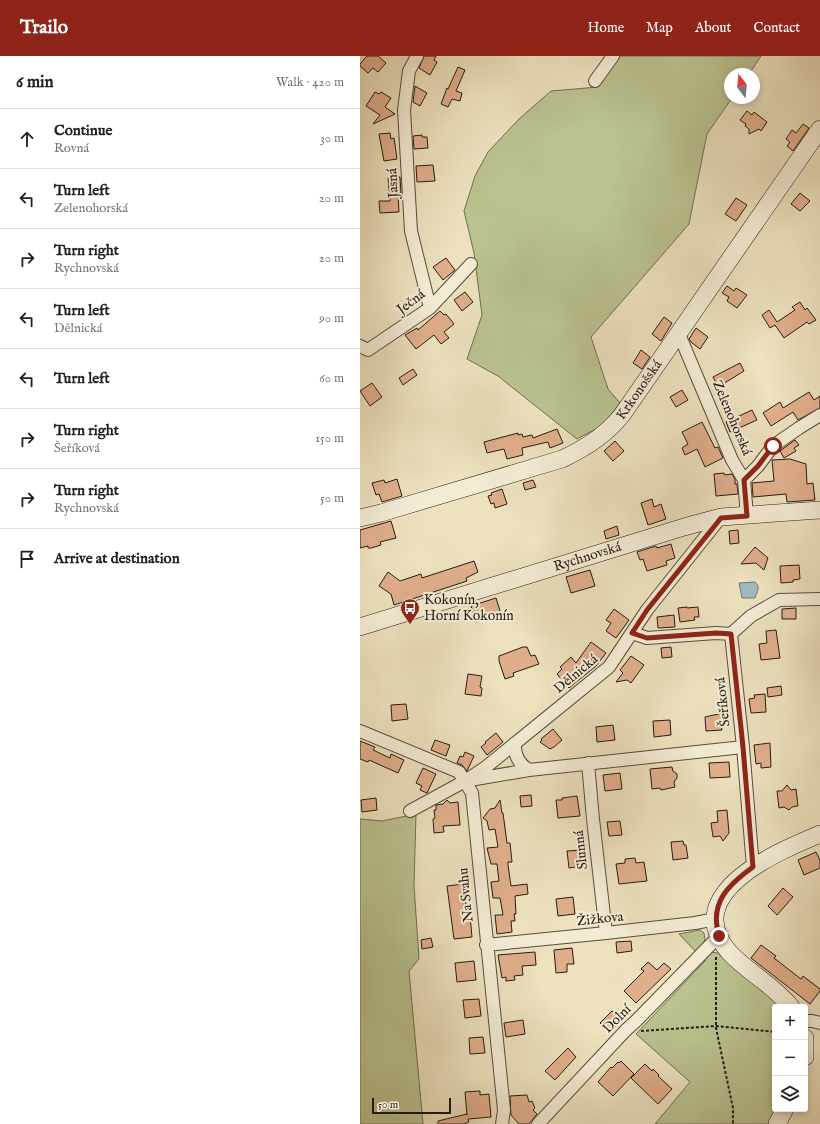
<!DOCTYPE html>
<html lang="en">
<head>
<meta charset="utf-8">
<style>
  :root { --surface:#fff; --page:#f2f2f2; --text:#222; --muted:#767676; --line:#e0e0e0; --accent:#8f2418 }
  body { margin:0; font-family:"IM FELL English",serif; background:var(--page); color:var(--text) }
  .controls { position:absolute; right:12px; bottom:12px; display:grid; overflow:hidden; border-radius:4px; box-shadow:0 2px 6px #0003 }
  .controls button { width:36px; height:36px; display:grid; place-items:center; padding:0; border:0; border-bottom:1px solid var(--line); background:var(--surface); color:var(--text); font:20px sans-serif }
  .compass { position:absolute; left:364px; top:12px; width:36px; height:36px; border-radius:50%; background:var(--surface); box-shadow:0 2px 6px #0003; rotate:344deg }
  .scale { position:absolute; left:12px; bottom:10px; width:79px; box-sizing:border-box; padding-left:4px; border:2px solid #271b14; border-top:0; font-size:11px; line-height:14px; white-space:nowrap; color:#271b14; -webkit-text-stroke:3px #f3ecd5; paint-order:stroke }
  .stop { position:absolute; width:12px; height:12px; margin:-9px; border:3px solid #8f2418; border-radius:50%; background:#fff }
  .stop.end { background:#8f2418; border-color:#fff; box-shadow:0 1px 4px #0008 }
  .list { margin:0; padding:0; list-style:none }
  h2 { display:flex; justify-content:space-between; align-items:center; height:52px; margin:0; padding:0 16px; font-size:17px }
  h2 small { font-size:13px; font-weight:400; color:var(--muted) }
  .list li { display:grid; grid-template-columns:26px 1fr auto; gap:12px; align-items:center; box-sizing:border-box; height:60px; padding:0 16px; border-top:1px solid var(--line) }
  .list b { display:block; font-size:15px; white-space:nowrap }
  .list p { margin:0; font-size:13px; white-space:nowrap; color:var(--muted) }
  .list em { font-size:13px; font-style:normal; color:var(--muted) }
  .icon { flex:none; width:22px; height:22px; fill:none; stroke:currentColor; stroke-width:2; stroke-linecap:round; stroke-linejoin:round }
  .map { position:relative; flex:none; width:460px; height:1068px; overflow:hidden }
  header { display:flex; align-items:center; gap:24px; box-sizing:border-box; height:56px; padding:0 20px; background:var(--accent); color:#fff }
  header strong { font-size:19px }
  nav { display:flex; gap:22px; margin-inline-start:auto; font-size:14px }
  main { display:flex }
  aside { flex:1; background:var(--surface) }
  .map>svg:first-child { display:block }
  .green { fill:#bac290; stroke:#706e52 }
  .water { fill:#a0babd; stroke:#707a79 }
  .building { fill:#e0ae8b; stroke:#271b14 }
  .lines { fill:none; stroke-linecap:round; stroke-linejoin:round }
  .street-casing { stroke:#584c3e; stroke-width:14 }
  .secondary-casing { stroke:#271b14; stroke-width:18 }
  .path { stroke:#271b14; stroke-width:2; stroke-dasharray:3 2; stroke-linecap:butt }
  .street { stroke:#f3ecd5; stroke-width:12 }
  .secondary { stroke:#f3ecd5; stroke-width:17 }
  .route { stroke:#8f2418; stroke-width:5 }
  .labels { text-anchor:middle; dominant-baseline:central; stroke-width:4; stroke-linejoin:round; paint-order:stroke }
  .street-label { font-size:14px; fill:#271b14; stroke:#f3ecd5 }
  .poi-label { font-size:14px; fill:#271b14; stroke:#f3ecd5; text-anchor:start }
</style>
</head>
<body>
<header>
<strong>Trailo</strong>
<nav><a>Home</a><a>Map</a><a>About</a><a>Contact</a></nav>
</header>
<main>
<aside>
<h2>6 min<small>Walk · 420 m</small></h2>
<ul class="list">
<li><svg class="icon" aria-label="ahead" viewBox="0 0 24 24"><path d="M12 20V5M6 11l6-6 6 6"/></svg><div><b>Continue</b><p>Rovná</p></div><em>30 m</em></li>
<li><svg class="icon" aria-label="left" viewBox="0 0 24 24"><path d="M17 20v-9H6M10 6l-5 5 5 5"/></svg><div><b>Turn left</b><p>Zelenohorská</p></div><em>20 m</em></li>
<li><svg class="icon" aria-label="right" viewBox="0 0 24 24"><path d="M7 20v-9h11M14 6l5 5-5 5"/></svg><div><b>Turn right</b><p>Rychnovská</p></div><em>20 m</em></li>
<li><svg class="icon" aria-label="left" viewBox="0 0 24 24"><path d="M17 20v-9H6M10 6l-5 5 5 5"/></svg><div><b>Turn left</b><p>Dělnická</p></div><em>90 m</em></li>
<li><svg class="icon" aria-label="left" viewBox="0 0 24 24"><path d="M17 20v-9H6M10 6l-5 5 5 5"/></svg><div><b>Turn left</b></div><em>60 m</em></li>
<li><svg class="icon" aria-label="right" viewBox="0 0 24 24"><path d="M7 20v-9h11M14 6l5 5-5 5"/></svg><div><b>Turn right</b><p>Šeříková</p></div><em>150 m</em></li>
<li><svg class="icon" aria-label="right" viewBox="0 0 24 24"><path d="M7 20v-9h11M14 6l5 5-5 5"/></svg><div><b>Turn right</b><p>Rychnovská</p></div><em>50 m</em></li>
<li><svg class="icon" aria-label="arrive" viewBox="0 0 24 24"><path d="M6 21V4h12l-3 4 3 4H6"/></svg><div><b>Arrive at destination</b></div></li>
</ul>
</aside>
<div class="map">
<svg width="460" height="1068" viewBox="0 0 460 1068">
  <rect width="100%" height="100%" fill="#ede1be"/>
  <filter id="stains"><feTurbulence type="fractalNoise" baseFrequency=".005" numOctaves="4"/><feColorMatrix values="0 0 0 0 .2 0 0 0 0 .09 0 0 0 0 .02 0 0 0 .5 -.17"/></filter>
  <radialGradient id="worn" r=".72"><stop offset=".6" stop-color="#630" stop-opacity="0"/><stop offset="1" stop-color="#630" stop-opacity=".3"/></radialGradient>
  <path class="green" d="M 258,0 L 401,0 L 389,18 L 370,18 L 370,42 L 372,42 L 347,78 L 329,168 L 231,281 L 248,333 L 260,347 L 243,369 L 217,383 L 138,320 L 107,303 L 122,259 L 114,197 L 104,155 L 115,120 L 128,96 L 159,63 L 191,35 L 238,31 Z
    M 56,758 L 54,830 L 59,903 L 49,915 L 63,1068 L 0,1068 L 0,763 L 22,765 Z
    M 340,874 L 344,877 L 345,884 L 337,897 L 319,878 Z
    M 350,896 L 358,897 L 379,915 L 396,927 L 420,951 L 415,951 L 415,1053 L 416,1053 L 409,1068 L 295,1068 L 330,1026 L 276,978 L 345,905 L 345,902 Z"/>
  <path class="water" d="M 395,526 C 401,531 397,536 395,542 L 382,542 L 379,527 Z"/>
  <path class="building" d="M 7,0 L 18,0 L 26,7 L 18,16 L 13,12 L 8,17 L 0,10 L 0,8 Z
    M 64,0 L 76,0 L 74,4 L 77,6 L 70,19 L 59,12 Z
    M 98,11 L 105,14 L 96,35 L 102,37 L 100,45 L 92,43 L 88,51 L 81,48 L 87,32 L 88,33 Z
    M 55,30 L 67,37 L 60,50 L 53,46 Z
    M 15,36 L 19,38 L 21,36 L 31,42 L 25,51 L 35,58 L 13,68 L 20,59 L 6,50 Z
    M 387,55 L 392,59 L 394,56 L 407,66 L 401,75 L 399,73 L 389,78 L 389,73 L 385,70 L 386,68 L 380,64 Z
    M 443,68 L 449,72 L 433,95 L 427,90 L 430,86 L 426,83 L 432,74 L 436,77 Z
    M 30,77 L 31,83 L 34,82 L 37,103 L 24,105 L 19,78 Z
    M 62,79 L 62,81 L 67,81 L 68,92 L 54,93 L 53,80 Z
    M 73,109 L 75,125 L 57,126 L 56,110 Z
    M 40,121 L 41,138 L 38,138 L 39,156 L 20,157 L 19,145 L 30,145 L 28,122 Z
    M 440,137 L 450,145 L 440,155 L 431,148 Z
    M 376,142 L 387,149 L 376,165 L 365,158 Z
    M 86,202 L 95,214 L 83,224 L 73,211 Z
    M 367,230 L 374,235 L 376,232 L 387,239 L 377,252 L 367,245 L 369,241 L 362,237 Z
    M 105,236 L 113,246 L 102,255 L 94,244 Z
    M 440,246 L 445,254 L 447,252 L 456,264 L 449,268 L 447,266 L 424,282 L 415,269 L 410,272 L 402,259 L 409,254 L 417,266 L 435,254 L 432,251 Z
    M 80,255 L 84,259 L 86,258 L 94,268 L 84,276 L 89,282 L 81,288 L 74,279 L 56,293 L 45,279 L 57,272 L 58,274 Z
    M 304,261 L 312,267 L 301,285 L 292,278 Z
    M 336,272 L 348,281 L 340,293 L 331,286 L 329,283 Z
    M 281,294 L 290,301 L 282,313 L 273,307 Z
    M 380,307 L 384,315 L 358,331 L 353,321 Z
    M 53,313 L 57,319 L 43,329 L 39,322 Z
    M 12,327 L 22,341 L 10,350 L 0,335 Z
    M 322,334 L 328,344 L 316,351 L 310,341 Z
    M 449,336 L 454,344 L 460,340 L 460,352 L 438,364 L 433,356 L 411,370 L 403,357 L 420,346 L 423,352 Z
    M 392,354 L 397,364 L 370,376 L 366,366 Z
    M 342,366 L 355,392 L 358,391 L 363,402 L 345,411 L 337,393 L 325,399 L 322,392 L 328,388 L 322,376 Z
    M 197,373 L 203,387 L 190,392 L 188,386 L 162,392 L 163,399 L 147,403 L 144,393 L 127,397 L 124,386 L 158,377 L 158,379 L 162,378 L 163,381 L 172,379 L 173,382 Z
    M 435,384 L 439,389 L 434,392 L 436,395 L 424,402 L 420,395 Z
    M 255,385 L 264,395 L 253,405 L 244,395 Z
    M 430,403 L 446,408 L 447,428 L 453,427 L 455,444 L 427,446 L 426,438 L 393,441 L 392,427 L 414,425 L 412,404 Z
    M 364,417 L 365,419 L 372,418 L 375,423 L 375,428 L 377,428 L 378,438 L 356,440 L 354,418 Z
    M 37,423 L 42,440 L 22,446 L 19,438 L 16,439 L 12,427 L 24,424 L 25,427 Z
    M 173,424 L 176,431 L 165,434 L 163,427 Z
    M 142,433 L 147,448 L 135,452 L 134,447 L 131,448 L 128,440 L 132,439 L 131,437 Z
    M 292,443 L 294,451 L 301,448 L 306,463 L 288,469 L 281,447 Z
    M 31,465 L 36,482 L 20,486 L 21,489 L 11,492 L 8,492 L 8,490 L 0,492 L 0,474 Z
    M 257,470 L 259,479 L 246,483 L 244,475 Z
    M 378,474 L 379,487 L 370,488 L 369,475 Z
    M 311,488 L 315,502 L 306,505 L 307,509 L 287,515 L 283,503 L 280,504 L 277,496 L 296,490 L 297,492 Z
    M 395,491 L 408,502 L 404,514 L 396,507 L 381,508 Z
    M 114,505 L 118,516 L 106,522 L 107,525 L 34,549 L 31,538 L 19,530 L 28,516 L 40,525 L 61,518 L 62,522 Z
    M 439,509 L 440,523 L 433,524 L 433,526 L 421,527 L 420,510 Z
    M 230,514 L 235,530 L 211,537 L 206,521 Z
    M 136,542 L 141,558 L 116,566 L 111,550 Z
    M 327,551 L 327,552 L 338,551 L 339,561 L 334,561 L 335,564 L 320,566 L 318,552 Z
    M 436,552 L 436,563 L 422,563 L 422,553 Z
    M 254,553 L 269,564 L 256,582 L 246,575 L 251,567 L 246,564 Z
    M 314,559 L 315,571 L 298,572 L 297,561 Z
    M 416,574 L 420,602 L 401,604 L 399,588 L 407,587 L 406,575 Z
    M 231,586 L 246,597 L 236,610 L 209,632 L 197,618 L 202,613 L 200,611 L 211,601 L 216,607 Z
    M 163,591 L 167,591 L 171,600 L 175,599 L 179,608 L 153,617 L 154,620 L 145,623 L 139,605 L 139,600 Z
    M 311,591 L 312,601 L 302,602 L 301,592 Z
    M 271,600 L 284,609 L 271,627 L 267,624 L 256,626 L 263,617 L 260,614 Z
    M 108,618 L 122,620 L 120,631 L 122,632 L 121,640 L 105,638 Z
    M 421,630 L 422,639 L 408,641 L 407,632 Z
    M 405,638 L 406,656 L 391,657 L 389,643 L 395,642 L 394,639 Z
    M 46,648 L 48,663 L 32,665 L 31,649 Z
    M 363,657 L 364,669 L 361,669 L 362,674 L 346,675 L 345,661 Z
    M 310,664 L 311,679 L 294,681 L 293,665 Z
    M 253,669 L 255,684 L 237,686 L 236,671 Z
    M 193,673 L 202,684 L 194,691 L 190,693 L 180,686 L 182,684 L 181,683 Z
    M 136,677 L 143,686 L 127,699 L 121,691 L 126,687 L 125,686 Z
    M 75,684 L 90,689 L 86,700 L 71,694 Z
    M 0,685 L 15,691 L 13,694 L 30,702 L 31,698 L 44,704 L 38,717 L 9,704 L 8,706 L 0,703 Z
    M 410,687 L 411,711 L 401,712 L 401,707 L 396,708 L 394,689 Z
    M 105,696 L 114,700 L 107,715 L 102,709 L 97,707 L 100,700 L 103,701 Z
    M 369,706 L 370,721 L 350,722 L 349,707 Z
    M 312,711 L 313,715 L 317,718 L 317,722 L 314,726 L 315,731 L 301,734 L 300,732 L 292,733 L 290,713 Z
    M 63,712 L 76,718 L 67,737 L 60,734 L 62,730 L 56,727 Z
    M 260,717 L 262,733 L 245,735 L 243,719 Z
    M 427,729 L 431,734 L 436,733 L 438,750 L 432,751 L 429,754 L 424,751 L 419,752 L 417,735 L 422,735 Z
    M 171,739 L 172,750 L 161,751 L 160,740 Z
    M 217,740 L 220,760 L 198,762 L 196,744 L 202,744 L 202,742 Z
    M 16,742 L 17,754 L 2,756 L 1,744 Z
    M 87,744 L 90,747 L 98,746 L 100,769 L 83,770 L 84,776 L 74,777 L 73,763 L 75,762 L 74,754 L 76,754 L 76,749 L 83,748 Z
    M 140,744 L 142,757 L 143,757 L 147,787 L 150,787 L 152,806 L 148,806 L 148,809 L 151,830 L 167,828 L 168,838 L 155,840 L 156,858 L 154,858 L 155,865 L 151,865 L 152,876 L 137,878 L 135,859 L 143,859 L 140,842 L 133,842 L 131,826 L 139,825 L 137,808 L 131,808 L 127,792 L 138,791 L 135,773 L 129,774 L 127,765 L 123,762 L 130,753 L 135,752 Z
    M 367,754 L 369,777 L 363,785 L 360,780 L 353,781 L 351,767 L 358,766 L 357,755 Z
    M 260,765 L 262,779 L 249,780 L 247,766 Z
    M 323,785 L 324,789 L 326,789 L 328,802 L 313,804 L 311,786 Z
    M 222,794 L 223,810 L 209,812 L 207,795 Z
    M 456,796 L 460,804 L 460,812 L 444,819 L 438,804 Z
    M 275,802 L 276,807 L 284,806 L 287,825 L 259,828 L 256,808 L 265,807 L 265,803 Z
    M 104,828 L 107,860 L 110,859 L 112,881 L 94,883 L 87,830 Z
    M 423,832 L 433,841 L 417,859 L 408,850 Z
    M 213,841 L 215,858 L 198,860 L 196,843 Z
    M 71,882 L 73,891 L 62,893 L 61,884 Z
    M 271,885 L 272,895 L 257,897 L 256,886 Z
    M 401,889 L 416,900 L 414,902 L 441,923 L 443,920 L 460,933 L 460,935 L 450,948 L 391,902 Z
    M 212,892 L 214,908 L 207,908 L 207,916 L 196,917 L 194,894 Z
    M 175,896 L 176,909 L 162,910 L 163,919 L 154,920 L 155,924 L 146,925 L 146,921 L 142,922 L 138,899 Z
    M 114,905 L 116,924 L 97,926 L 95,907 Z
    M 288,906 L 297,914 L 304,907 L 311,913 L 276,947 L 264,935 L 284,915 L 281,913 Z
    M 119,943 L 121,960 L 105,962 L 103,944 Z
    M 252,955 L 262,964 L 250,976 L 240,967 Z
    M 163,964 L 165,978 L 146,981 L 144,967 Z
    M 123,981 L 125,997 L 110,998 L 109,982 Z
    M 208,992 L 216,1001 L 195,1024 L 185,1015 Z
    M 261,1005 L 274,1018 L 253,1040 L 238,1026 L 251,1011 L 252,1012 L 258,1006 L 259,1007 Z
    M 285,1008 L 292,1015 L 293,1013 L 299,1019 L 298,1020 L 312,1033 L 298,1048 L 271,1022 Z
    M 120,1035 L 120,1039 L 129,1038 L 131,1061 L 108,1063 L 109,1066 L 104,1068 L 78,1068 L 78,1065 L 107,1058 L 107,1059 L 105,1036 Z
    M 167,1039 L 169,1046 L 172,1045 L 175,1052 L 173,1054 L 177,1058 L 169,1068 L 159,1068 L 151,1059 L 150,1040 Z"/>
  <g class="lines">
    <g class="street-casing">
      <path id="street" d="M 57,0 L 49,15 L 44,54 L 51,175 L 70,252
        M 235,25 L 253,0
        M 319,278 L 372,404 L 384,424 L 387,460
        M 0,290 L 8,294 L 70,252 L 111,208
        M 384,424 L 398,410 L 413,390 L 439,372 L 460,359
        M 272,577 L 287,582 L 356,577 L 371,578
        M 0,675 L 99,716 L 112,737 L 144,1054 L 142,1068
        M 155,687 C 154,699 159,708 169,714
        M 228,707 L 233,763 L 246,877
        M 110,724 L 169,714 L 383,691
        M 50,755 L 105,725 L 126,711 L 249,611 L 287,554 L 361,461
        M 393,811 L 383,691 L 371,578 L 391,560 L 419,544 L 460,543
        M 126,889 L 246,877 L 335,867 L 356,863
        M 445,965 L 452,965 L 460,967
        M 178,1068 L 266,974 L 277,964 L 359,880"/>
    </g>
    <g class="secondary-casing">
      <g id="secondary">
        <path id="s1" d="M 0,462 L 21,457 L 202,403 C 226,392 246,379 262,359 L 460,73"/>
        <path id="s2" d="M 0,571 L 324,471 L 361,461 L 460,454"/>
        <path d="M 431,951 C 414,929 387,916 369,896 C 318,837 419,795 460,778"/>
        <path d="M 445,982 L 445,1001"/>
        <path d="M 417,1068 L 425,1053"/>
      </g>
    </g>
    <path class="path" d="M 356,901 L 356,972 L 373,1052 L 373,1068
      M 281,975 L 356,970 L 415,976"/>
    <use href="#street" class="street"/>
    <use href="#secondary" class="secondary"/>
  </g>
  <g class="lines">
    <path class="route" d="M 359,880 C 349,847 368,829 393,811 L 383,691 L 371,578 L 356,577 L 287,582 L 272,577 L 287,554 L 361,462 L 387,460 L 384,424 L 398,410 L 413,390"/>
  </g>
  <defs>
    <g id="bus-pin" transform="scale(1)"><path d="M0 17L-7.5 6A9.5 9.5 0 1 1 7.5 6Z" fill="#8f2418" stroke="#f3ecd5"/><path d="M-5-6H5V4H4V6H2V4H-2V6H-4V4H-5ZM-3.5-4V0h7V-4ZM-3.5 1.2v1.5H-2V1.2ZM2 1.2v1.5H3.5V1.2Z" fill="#fff"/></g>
  </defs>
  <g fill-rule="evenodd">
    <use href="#bus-pin" x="50" y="552"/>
  </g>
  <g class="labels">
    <g class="street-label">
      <text transform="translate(33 127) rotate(-93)">Jasná</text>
      <text transform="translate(51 246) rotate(-37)">Ječná</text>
      <text stroke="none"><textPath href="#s1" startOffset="316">Krkonošská</textPath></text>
      <text transform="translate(372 362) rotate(67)">Zelenohorská</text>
      <text stroke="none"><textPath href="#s2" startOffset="238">Rychnovská</textPath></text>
      <text transform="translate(216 618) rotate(-40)">Dělnická</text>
      <text transform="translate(363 646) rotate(-96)">Šeříková</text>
      <text transform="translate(221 794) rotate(-96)">Slunná</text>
      <text transform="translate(106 839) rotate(-96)">Na Svahu</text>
      <text transform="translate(240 863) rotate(-6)">Žižkova</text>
      <text transform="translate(257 963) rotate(-45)">Dolní</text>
    </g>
    <g class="poi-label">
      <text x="64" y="544">Kokonín,<tspan x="64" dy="16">Horní Kokonín</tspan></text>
    </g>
  </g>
  <rect width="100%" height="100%" filter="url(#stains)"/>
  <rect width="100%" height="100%" fill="url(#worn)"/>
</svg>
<div class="controls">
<button>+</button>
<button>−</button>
<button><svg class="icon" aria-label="layers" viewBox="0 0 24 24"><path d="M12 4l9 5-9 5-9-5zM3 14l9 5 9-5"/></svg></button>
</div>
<svg class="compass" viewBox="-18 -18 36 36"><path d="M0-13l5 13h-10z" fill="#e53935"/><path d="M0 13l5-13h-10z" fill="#767676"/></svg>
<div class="scale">50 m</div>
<div class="stop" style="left:413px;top:390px"></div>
<div class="stop end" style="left:359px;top:880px"></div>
</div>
</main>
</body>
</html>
